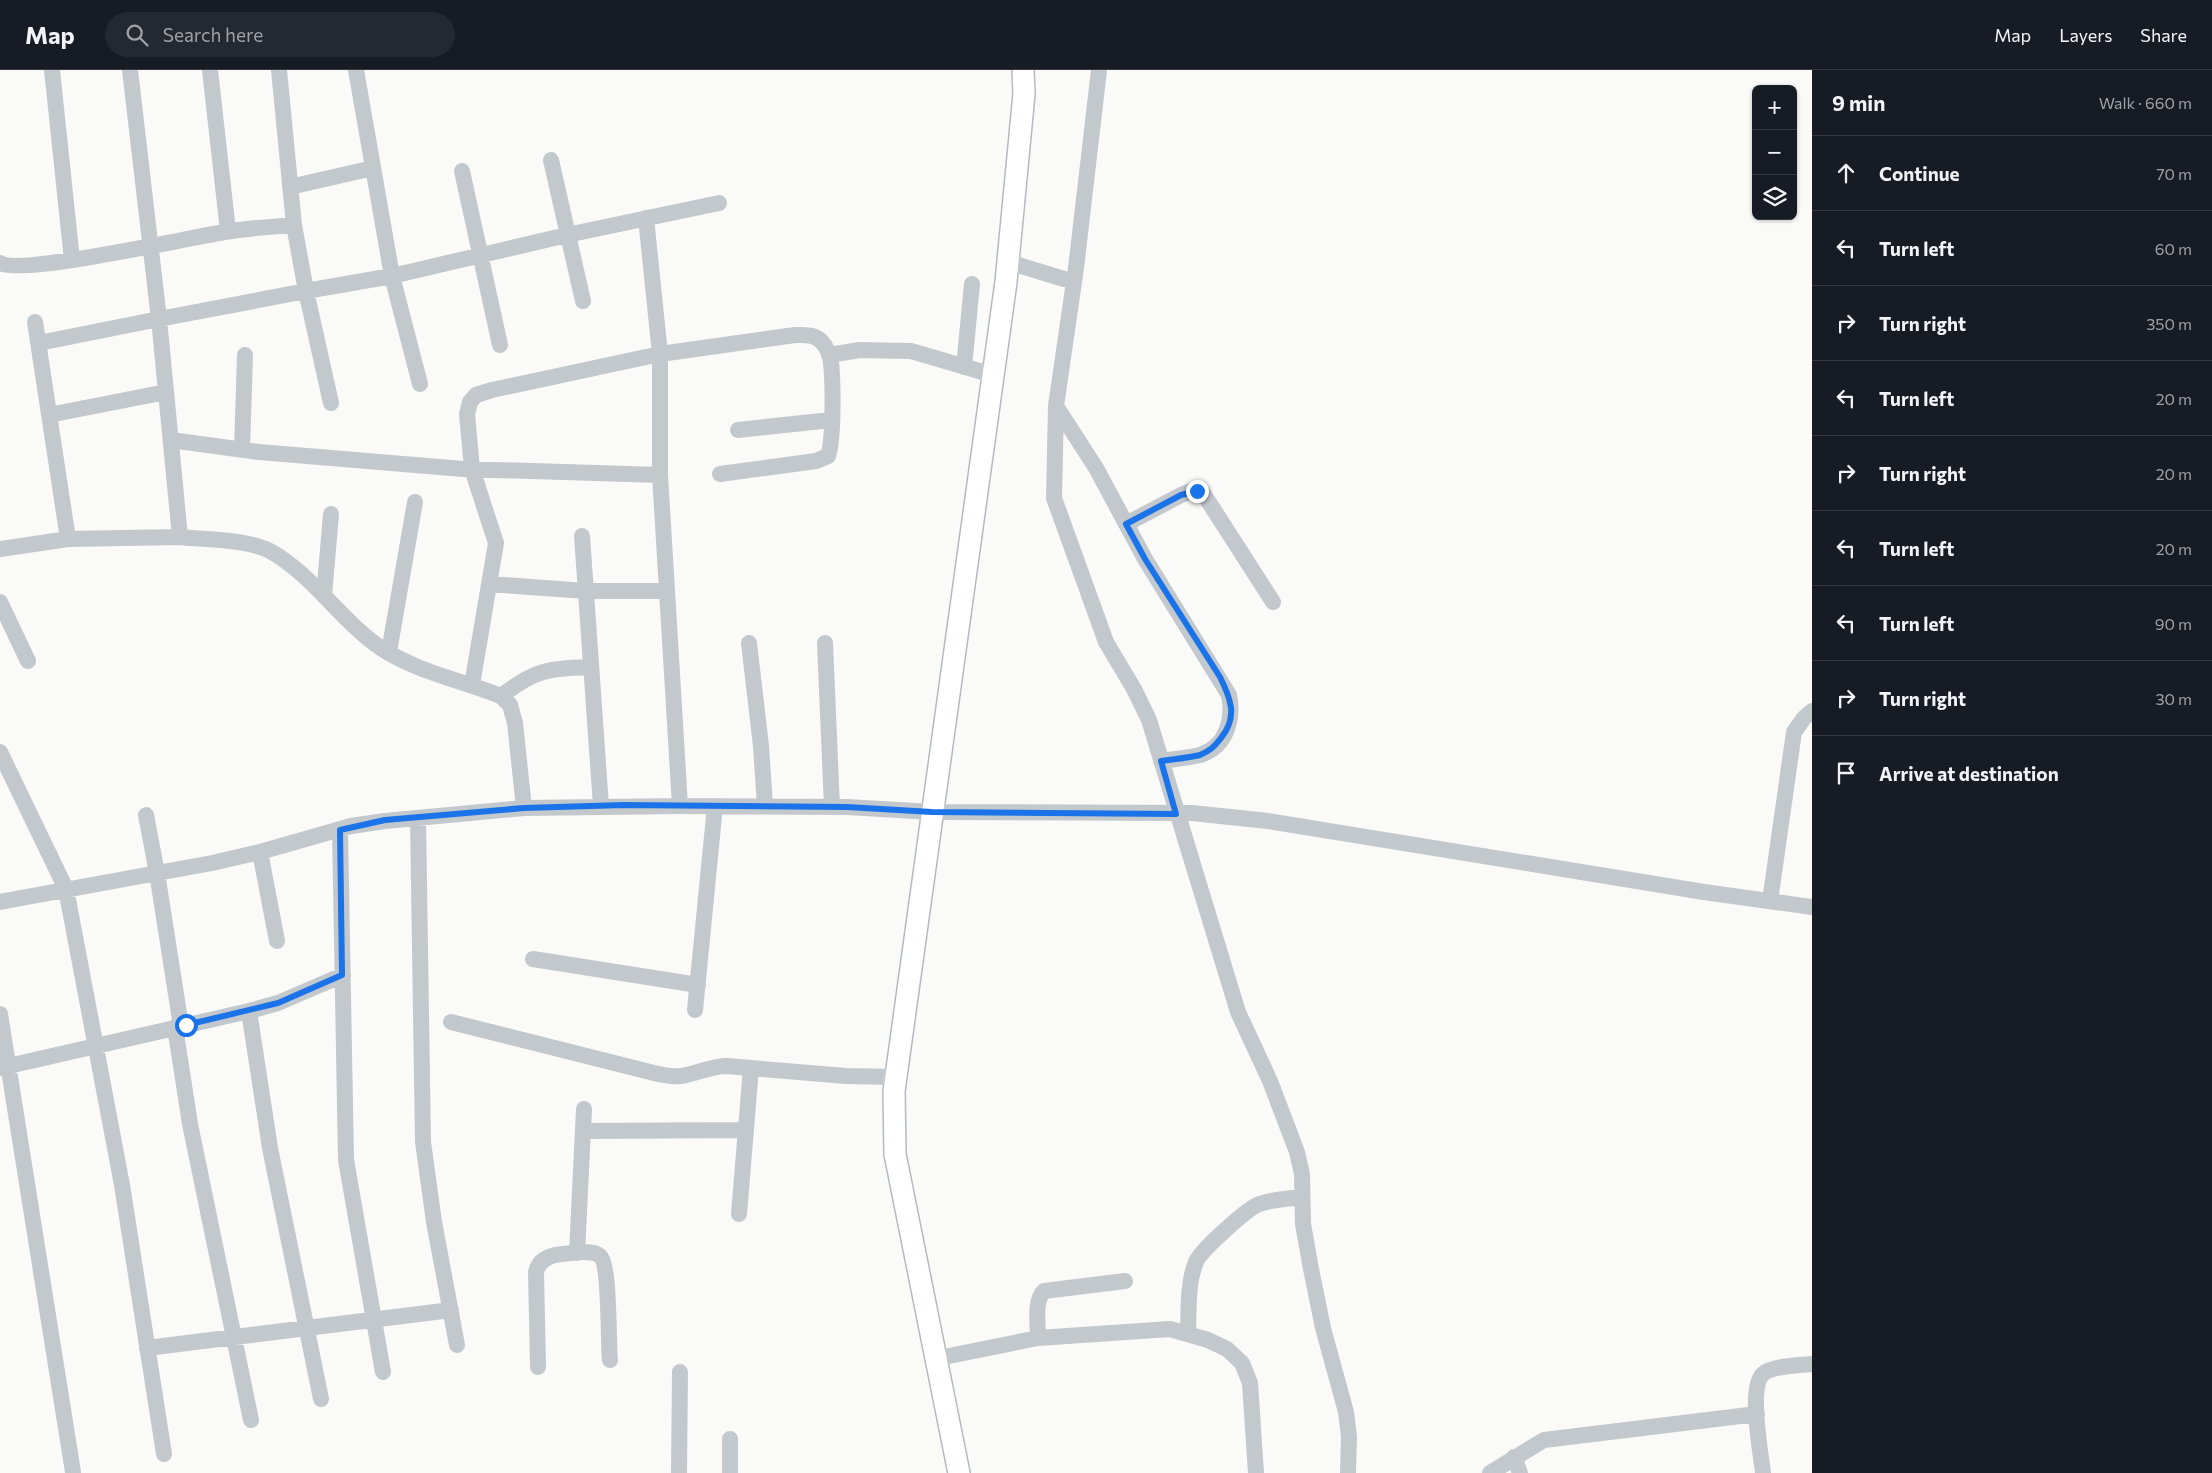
<!DOCTYPE html>
<html lang="en">
<head>
<meta charset="utf-8">
<style>
  :root { --surface:#171b24; --page:#242831; --text:#f1f3f6; --muted:#9ea1a6; --line:#363941 }
  body { margin:0; font-family:Commissioner,sans-serif; background:var(--page); color:var(--text) }
  .controls { position:absolute; right:15px; top:15px; display:grid; overflow:hidden; border-radius:8px; box-shadow:0 1px 4px #0004 }
  .controls button { width:45px; height:45px; display:grid; place-items:center; padding:0; border:0; border-bottom:1px solid var(--line); background:var(--surface); color:var(--text); font:25px sans-serif }
  .stop { position:absolute; width:15px; height:15px; margin:-11px; border:4px solid #1a73e8; border-radius:50%; background:#fff }
  .stop.end { background:#1a73e8; border-color:#fff; box-shadow:0 1px 5px #0008 }
  .list { margin:0; padding:0; list-style:none }
  h2 { display:flex; justify-content:space-between; align-items:center; height:65px; margin:0; padding:0 20px; font-size:21px }
  h2 small { font-size:16px; font-weight:400; color:var(--muted) }
  .list li { display:grid; grid-template-columns:32px 1fr auto; gap:15px; align-items:center; box-sizing:border-box; height:75px; padding:0 20px; border-top:1px solid var(--line) }
  .list b { display:block; font-size:19px; white-space:nowrap }
  .list em { font-size:16px; font-style:normal; color:var(--muted) }
  .icon { flex:none; width:28px; height:28px; fill:none; stroke:currentColor; stroke-width:2; stroke-linecap:round; stroke-linejoin:round }
  .map { position:relative; flex:none; width:1812px; height:1403px; overflow:hidden }
  header { display:flex; align-items:center; gap:30px; box-sizing:border-box; height:70px; padding:0 25px; background:var(--surface); border-bottom:1px solid var(--line) }
  header strong { font-size:24px }
  nav { display:flex; gap:28px; margin-inline-start:auto; font-size:18px }
  .search { width:350px; height:45px; background:var(--page); display:flex; align-items:center; gap:12px; box-sizing:border-box; padding:0 18px; border-radius:28px; color:var(--muted); font-size:19px }
  main { display:flex }
  aside { flex:1; background:var(--surface) }
  .map>svg:first-child { display:block }
  .lines { fill:none; stroke-linecap:round; stroke-linejoin:round }
  .major-casing { stroke:#b5babe; stroke-width:24 }
  .minor { stroke:#c3c8cc; stroke-width:16 }
  .major { stroke:#fff; stroke-width:21 }
  .route { stroke:#1a73e8; stroke-width:6 }
</style>
</head>
<body>
<header>
<strong>Map</strong>
<div class="search"><svg class="icon" aria-label="search" viewBox="0 0 24 24"><circle cx="10" cy="10" r="6"/><path d="M15 15l6 6"/></svg>Search here</div>
<nav><a>Map</a><a>Layers</a><a>Share</a></nav>
</header>
<main>
<div class="map">
<svg width="1812" height="1403" viewBox="0 0 1812 1403">
  <rect width="100%" height="100%" fill="#fafaf8"/>
  <g class="lines">
    <g class="major-casing">
      <path id="major" d="M 959,1403 L 895,1084 L 894,1021 L 1006,212 L 1024,24 L 1023,0"/>
    </g>
    <path class="minor" d="M 52,0 L 72,190
      M 210,0 L 228,161
      M 279,0 L 294,155 L 306,221 L 159,249 L 180,467 C 205,470 247,469 270,481 C 313,505 341,551 381,578 C 417,602 461,610 501,626 L 510,635 L 515,653 L 524,738 L 680,736 L 847,737 L 932,742 L 1192,743 L 1268,751 L 1704,822 L 1812,837
      M 356,0 L 392,206 L 420,314
      M 1099,0 L 1076,198 L 1056,336 L 1054,428 L 1106,572 L 1134,619 L 1149,650 L 1238,942 L 1270,1011 L 1297,1082 L 1302,1104 L 1303,1154 L 1311,1199 L 1323,1258 L 1346,1342 L 1349,1367 L 1348,1403
      M 551,90 L 583,231
      M 462,101 L 500,275
      M 290,117 L 373,98
      M 646,148 L 660,284 L 660,405 L 680,736
      M 1008,192 L 1064,209
      M 0,193 C 20,206 191,167 225,162 C 248,158 271,157 294,155
      M 35,252 L 68,469
      M 39,273 L 159,249 L 130,0
      M 829,285 L 860,280 L 911,281 L 993,305
      M 964,297 L 972,214
      M 331,333 L 306,221 L 392,206 L 567,165 L 719,133
      M 1056,336 L 1096,398 L 1145,489 L 1229,625 C 1234,650 1226,677 1200,685 C 1187,688 1174,689 1161,691
      M 49,345 L 166,322
      M 738,360 L 831,350
      M 171,370 L 259,382 L 463,399 L 660,405
      M 242,379 L 245,285
      M 1126,454 L 1181,425 L 1191,421 L 1203,423 L 1273,532
      M 582,466 L 601,736
      M 0,479 L 68,469 L 180,467
      M 489,514 L 586,521 L 667,521
      M 324,526 L 331,444
      M 0,532 L 28,591
      M 749,573 L 761,676 L 765,736
      M 825,573 L 832,737
      M 389,582 L 415,432
      M 472,615 L 496,473 L 472,399 L 467,344 L 470,332 L 476,325 L 492,320 L 660,284 L 795,265 C 804,265 814,264 821,271 C 826,276 830,285 831,292 C 833,311 834,369 828,386 L 816,391 L 720,404
      M 501,626 C 536,599 547,599 591,597
      M 0,682 L 66,819 L 122,1115 L 164,1384
      M 146,745 L 157,803 L 181,956
      M 418,748 L 423,1072 L 434,1152 L 457,1275
      M 340,760 L 346,1090 L 383,1302
      M 260,782 L 277,871
      M 1770,831 L 1794,662 L 1804,648 L 1812,641
      M 0,832 L 212,793 L 260,782 L 351,756 L 385,751 L 524,738
      M 533,889 L 698,915
      M 695,940 L 715,736
      M 249,941 L 270,1078 L 321,1329
      M 0,944 L 73,1402
      M 451,952 L 654,1003 C 662,1005 672,1007 681,1006 C 697,1004 710,996 727,996 L 846,1006 L 896,1007
      M 175,957 L 190,1054 L 251,1350
      M 0,998 L 249,941 L 278,933 L 343,905
      M 583,1061 L 746,1060
      M 739,1144 L 751,998
      M 577,1183 L 584,1039
      M 1188,1264 C 1189,1242 1187,1213 1196,1192 C 1200,1181 1246,1140 1257,1135 C 1271,1129 1287,1129 1302,1127
      M 1038,1268 C 1038,1254 1034,1231 1044,1221 L 1125,1211
      M 147,1278 L 451,1240
      M 934,1289 L 1038,1268 L 1170,1259 L 1208,1270 L 1227,1279 L 1242,1293 L 1250,1313 L 1256,1403
      M 538,1297 L 536,1202 C 539,1189 550,1185 562,1184 C 572,1183 592,1179 600,1186 C 610,1194 608,1272 610,1290
      M 1514,1387 L 1520,1403
      M 679,1403 L 680,1302
      M 730,1403 L 730,1369
      M 1490,1403 L 1544,1370 L 1757,1344
      M 1763,1403 C 1761,1383 1748,1318 1763,1304 C 1771,1296 1801,1295 1812,1294"/>
    <use href="#major" class="major"/>
  </g>
  <g class="lines">
    <path class="route" d="M 186,955 L 278,933 L 342,905 L 340,760 L 385,750 L 524,738 L 624,735 L 847,737 L 932,742 L 1176,744 L 1161,691 C 1174,689 1188,688 1200,685 C 1210,681 1215,676 1221,668 C 1238,647 1231,629 1220,607 L 1145,489 L 1126,454 L 1181,425 L 1197,421"/>
  </g>
</svg>
<div class="controls">
<button>+</button>
<button>−</button>
<button><svg class="icon" aria-label="layers" viewBox="0 0 24 24"><path d="M12 4l9 5-9 5-9-5zM3 14l9 5 9-5"/></svg></button>
</div>
<div class="stop" style="left:186px;top:955px"></div>
<div class="stop end" style="left:1197px;top:421px"></div>
</div>
<aside>
<h2>9 min<small>Walk · 660 m</small></h2>
<ul class="list">
<li><svg class="icon" aria-label="ahead" viewBox="0 0 24 24"><path d="M12 20V5M6 11l6-6 6 6"/></svg><div><b>Continue</b></div><em>70 m</em></li>
<li><svg class="icon" aria-label="left" viewBox="0 0 24 24"><path d="M17 20v-9H6M10 6l-5 5 5 5"/></svg><div><b>Turn left</b></div><em>60 m</em></li>
<li><svg class="icon" aria-label="right" viewBox="0 0 24 24"><path d="M7 20v-9h11M14 6l5 5-5 5"/></svg><div><b>Turn right</b></div><em>350 m</em></li>
<li><svg class="icon" aria-label="left" viewBox="0 0 24 24"><path d="M17 20v-9H6M10 6l-5 5 5 5"/></svg><div><b>Turn left</b></div><em>20 m</em></li>
<li><svg class="icon" aria-label="right" viewBox="0 0 24 24"><path d="M7 20v-9h11M14 6l5 5-5 5"/></svg><div><b>Turn right</b></div><em>20 m</em></li>
<li><svg class="icon" aria-label="left" viewBox="0 0 24 24"><path d="M17 20v-9H6M10 6l-5 5 5 5"/></svg><div><b>Turn left</b></div><em>20 m</em></li>
<li><svg class="icon" aria-label="left" viewBox="0 0 24 24"><path d="M17 20v-9H6M10 6l-5 5 5 5"/></svg><div><b>Turn left</b></div><em>90 m</em></li>
<li><svg class="icon" aria-label="right" viewBox="0 0 24 24"><path d="M7 20v-9h11M14 6l5 5-5 5"/></svg><div><b>Turn right</b></div><em>30 m</em></li>
<li><svg class="icon" aria-label="arrive" viewBox="0 0 24 24"><path d="M6 21V4h12l-3 4 3 4H6"/></svg><div><b>Arrive at destination</b></div></li>
</ul>
</aside>
</main>
</body>
</html>
